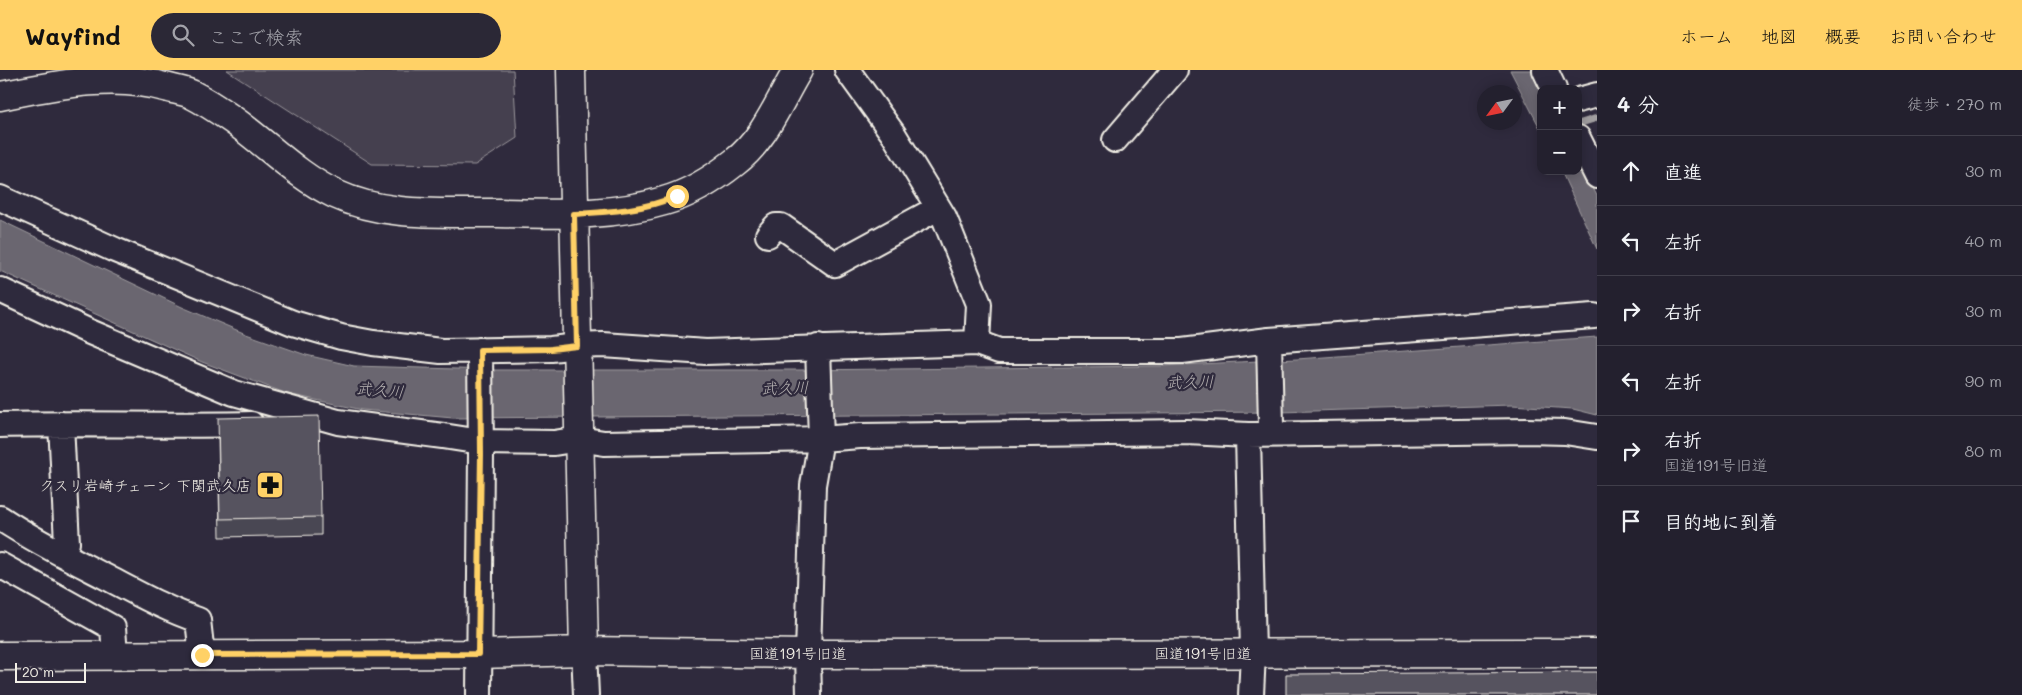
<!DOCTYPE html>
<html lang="ja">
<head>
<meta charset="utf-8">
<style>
  :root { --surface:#23202e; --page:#2b2836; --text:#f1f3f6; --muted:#a3a3aa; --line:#403e4a; --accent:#ffd166 }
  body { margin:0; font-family:Mali,"Klee One",sans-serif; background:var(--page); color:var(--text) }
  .controls { position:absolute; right:15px; top:15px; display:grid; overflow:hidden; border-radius:10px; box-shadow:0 2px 12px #0003 }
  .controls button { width:45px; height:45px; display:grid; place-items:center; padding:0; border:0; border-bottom:1px solid var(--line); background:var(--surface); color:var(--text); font:25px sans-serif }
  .compass { position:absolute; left:1477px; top:15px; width:45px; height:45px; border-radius:50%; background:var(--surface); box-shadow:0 2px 12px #0003; rotate:237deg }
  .scale { position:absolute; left:15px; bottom:12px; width:71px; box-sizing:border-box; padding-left:5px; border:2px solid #f4f1e8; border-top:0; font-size:14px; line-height:18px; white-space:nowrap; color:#f4f1e8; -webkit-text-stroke:4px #2f2a3d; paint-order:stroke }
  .stop { position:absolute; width:15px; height:15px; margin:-11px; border:4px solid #ffd166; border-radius:50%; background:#fff }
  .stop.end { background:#ffd166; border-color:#fff; box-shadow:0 1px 5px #0008 }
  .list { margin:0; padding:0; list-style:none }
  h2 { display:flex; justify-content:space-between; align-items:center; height:65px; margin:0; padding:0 20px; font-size:21px }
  h2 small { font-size:16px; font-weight:400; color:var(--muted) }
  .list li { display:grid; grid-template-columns:32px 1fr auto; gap:15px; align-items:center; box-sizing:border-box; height:70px; padding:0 20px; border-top:1px solid var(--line) }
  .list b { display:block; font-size:19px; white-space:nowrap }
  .list p { margin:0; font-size:16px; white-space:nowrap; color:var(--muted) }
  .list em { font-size:16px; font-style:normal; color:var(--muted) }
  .icon { flex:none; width:28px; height:28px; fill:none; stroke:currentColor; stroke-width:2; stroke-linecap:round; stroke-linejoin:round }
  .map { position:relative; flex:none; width:1597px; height:625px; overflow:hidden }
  header { display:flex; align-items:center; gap:30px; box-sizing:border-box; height:70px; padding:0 25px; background:var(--accent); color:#111 }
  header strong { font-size:24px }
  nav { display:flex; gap:28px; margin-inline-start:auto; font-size:18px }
  .search { width:350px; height:45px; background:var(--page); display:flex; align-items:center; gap:12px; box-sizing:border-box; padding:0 18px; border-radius:28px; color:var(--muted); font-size:19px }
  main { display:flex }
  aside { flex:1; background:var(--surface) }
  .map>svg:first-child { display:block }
  .green { fill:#454050; stroke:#9c989c }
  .water { fill:#6a6670; stroke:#a19ea0 }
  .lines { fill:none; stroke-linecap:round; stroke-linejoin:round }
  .stream { stroke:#a19ea0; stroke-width:7 }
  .minor-casing { stroke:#f4f1e8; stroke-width:28 }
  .tertiary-casing { stroke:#f4f1e8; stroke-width:31 }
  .minor { stroke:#2f2a3d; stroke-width:24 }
  .tertiary { stroke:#2f2a3d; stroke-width:28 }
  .wall { fill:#4a4752; stroke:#f4f1e8 }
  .building { fill:#56525f; stroke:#f4f1e8 }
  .route { stroke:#ffd166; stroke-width:6 }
  .labels { text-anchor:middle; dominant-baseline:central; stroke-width:4.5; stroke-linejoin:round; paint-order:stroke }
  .poi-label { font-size:15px; fill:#f4f1e8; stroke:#2f2a3d; text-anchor:end }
  .street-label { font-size:15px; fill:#f4f1e8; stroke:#2f2a3d }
  .water-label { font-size:16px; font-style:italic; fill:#b6b2b2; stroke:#2f2a3d }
</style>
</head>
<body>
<header>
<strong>Wayfind</strong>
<div class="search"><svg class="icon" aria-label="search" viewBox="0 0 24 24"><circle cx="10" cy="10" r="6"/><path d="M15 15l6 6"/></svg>ここで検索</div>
<nav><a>ホーム</a><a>地図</a><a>概要</a><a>お問い合わせ</a></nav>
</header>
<main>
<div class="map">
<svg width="1597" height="625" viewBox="0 0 1597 625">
  <rect width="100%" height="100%" fill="#2f2a3d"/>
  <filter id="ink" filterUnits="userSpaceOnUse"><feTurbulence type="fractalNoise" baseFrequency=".02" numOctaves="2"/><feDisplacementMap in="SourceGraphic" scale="10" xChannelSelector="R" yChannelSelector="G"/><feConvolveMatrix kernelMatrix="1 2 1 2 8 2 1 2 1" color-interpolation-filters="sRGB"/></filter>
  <g filter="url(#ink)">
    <path class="green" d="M 227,0 L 513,0 L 517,68 L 475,95 L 372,94 Z"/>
    <path class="water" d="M 1510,0 L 1535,0 L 1541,19 L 1541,60 Z
      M 1578,87 L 1597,126 L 1597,179 L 1561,101 L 1578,101 Z
      M 0,150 L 182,237 L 246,264 L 306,285 L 354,296 L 491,300 L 801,300 L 1162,296 L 1297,289 L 1597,267 L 1597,345 L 1573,339 L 1512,335 L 1280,342 L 453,348 L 363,340 L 288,324 L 202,292 L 0,201 Z"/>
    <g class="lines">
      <path class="stream" d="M 1578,54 L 1597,48"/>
      <g class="minor-casing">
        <path id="minor" d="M 847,0 L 894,65 L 944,147 L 979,234 L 977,273
          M 1545,0 L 1554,19
          M 1578,30 L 1597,25
          M 1578,68 L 1597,106
          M 1115,70 L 1175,0
          M 0,128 L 115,180 L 293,253 L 341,267 L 373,273 L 441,281 L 551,279 L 577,276 L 603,275 L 706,282 L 977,273 L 999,281 L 1182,281 L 1269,270 L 1594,246
          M 768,165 L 776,156 L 781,156 L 835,194 L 938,138
          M 0,220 L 90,262 L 234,323 L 338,352 L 443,366 L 481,372 L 554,373 L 579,369 L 604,373 L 821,369 L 860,366 L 1187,362 L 1248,365 L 1527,361 L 1565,362 L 1597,367
          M 1269,270 L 1271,355
          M 61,354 L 67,473 L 63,484
          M 0,355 C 84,353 168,356 251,354
          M 1248,365 L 1253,583 L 1251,625
          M 0,448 C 33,470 69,488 104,506 C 135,522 165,539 198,550 L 202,585
          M 0,495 L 113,558 L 115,585
          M 584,581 L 586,625
          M 479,625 L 481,384 L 480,280
          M 809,625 L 808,584 L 813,415 L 821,369 L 818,277"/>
      </g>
      <g class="tertiary-casing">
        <path id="tertiary" d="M 571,0 L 584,581
          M 0,26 C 56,15 112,2 169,18 C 176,20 184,21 191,24 C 205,31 220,41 233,50 C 267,74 297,106 335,124 C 386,148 444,142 499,143 C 554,144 611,147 664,131 C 689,124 715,108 735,92 C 765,69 779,31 798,0
          M 0,586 L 478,584 L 584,581 L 808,584 L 1597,583"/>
      </g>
      <use href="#minor" class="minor"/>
      <use href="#tertiary" class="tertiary"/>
    </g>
    <path class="wall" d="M 218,366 L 321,447 L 321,465 L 220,467 Z"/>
    <path class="building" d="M 319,346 L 321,447 L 220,449 L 218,348 Z
      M 1597,602 L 1597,625 L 1286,625 L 1286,604 Z"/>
  </g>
  <g class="lines" filter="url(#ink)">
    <path class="route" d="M 202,585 L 478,584 L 481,384 L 480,280 L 551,279 L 577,276 L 574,144 C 608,142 645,140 677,126"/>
  </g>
  <defs>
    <g id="pharmacy-square" transform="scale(1.4375)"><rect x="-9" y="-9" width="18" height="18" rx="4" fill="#ffd166" stroke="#2f2a3d"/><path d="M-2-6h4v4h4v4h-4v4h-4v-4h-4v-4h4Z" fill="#111"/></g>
  </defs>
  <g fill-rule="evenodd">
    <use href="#pharmacy-square" x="270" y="415"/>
  </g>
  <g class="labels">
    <g class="poi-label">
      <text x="251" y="415">クスリ岩崎チェーン 下関武久店</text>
    </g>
    <g class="street-label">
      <text x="798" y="583">国道191号旧道</text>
      <text x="1203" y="583">国道191号旧道</text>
    </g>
    <g class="water-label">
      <text transform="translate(1190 311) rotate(-1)">武久川</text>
      <text transform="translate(785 317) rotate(-1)">武久川</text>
      <text transform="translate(380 319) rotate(5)">武久川</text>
    </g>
  </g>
</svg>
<div class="controls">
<button>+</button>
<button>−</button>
</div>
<svg class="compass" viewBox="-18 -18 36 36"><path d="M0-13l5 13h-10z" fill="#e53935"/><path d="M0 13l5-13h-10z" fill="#a3a3aa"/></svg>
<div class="scale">20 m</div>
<div class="stop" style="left:677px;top:126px"></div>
<div class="stop end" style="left:202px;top:585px"></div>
</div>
<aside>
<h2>4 分<small>徒歩 · 270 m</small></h2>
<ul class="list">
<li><svg class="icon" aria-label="ahead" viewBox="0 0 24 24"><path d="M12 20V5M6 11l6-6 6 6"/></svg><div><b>直進</b></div><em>30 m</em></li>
<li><svg class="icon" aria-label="left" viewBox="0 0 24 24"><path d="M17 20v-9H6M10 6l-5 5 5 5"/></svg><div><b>左折</b></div><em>40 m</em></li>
<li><svg class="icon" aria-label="right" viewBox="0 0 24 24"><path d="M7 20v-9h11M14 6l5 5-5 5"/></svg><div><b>右折</b></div><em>30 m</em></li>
<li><svg class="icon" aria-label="left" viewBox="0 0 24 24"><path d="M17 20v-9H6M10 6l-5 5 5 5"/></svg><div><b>左折</b></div><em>90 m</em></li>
<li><svg class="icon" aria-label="right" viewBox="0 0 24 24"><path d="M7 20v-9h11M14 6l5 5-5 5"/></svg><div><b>右折</b><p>国道191号旧道</p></div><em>80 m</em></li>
<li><svg class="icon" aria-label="arrive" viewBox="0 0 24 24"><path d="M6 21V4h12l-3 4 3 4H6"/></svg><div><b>目的地に到着</b></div></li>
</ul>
</aside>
</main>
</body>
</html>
